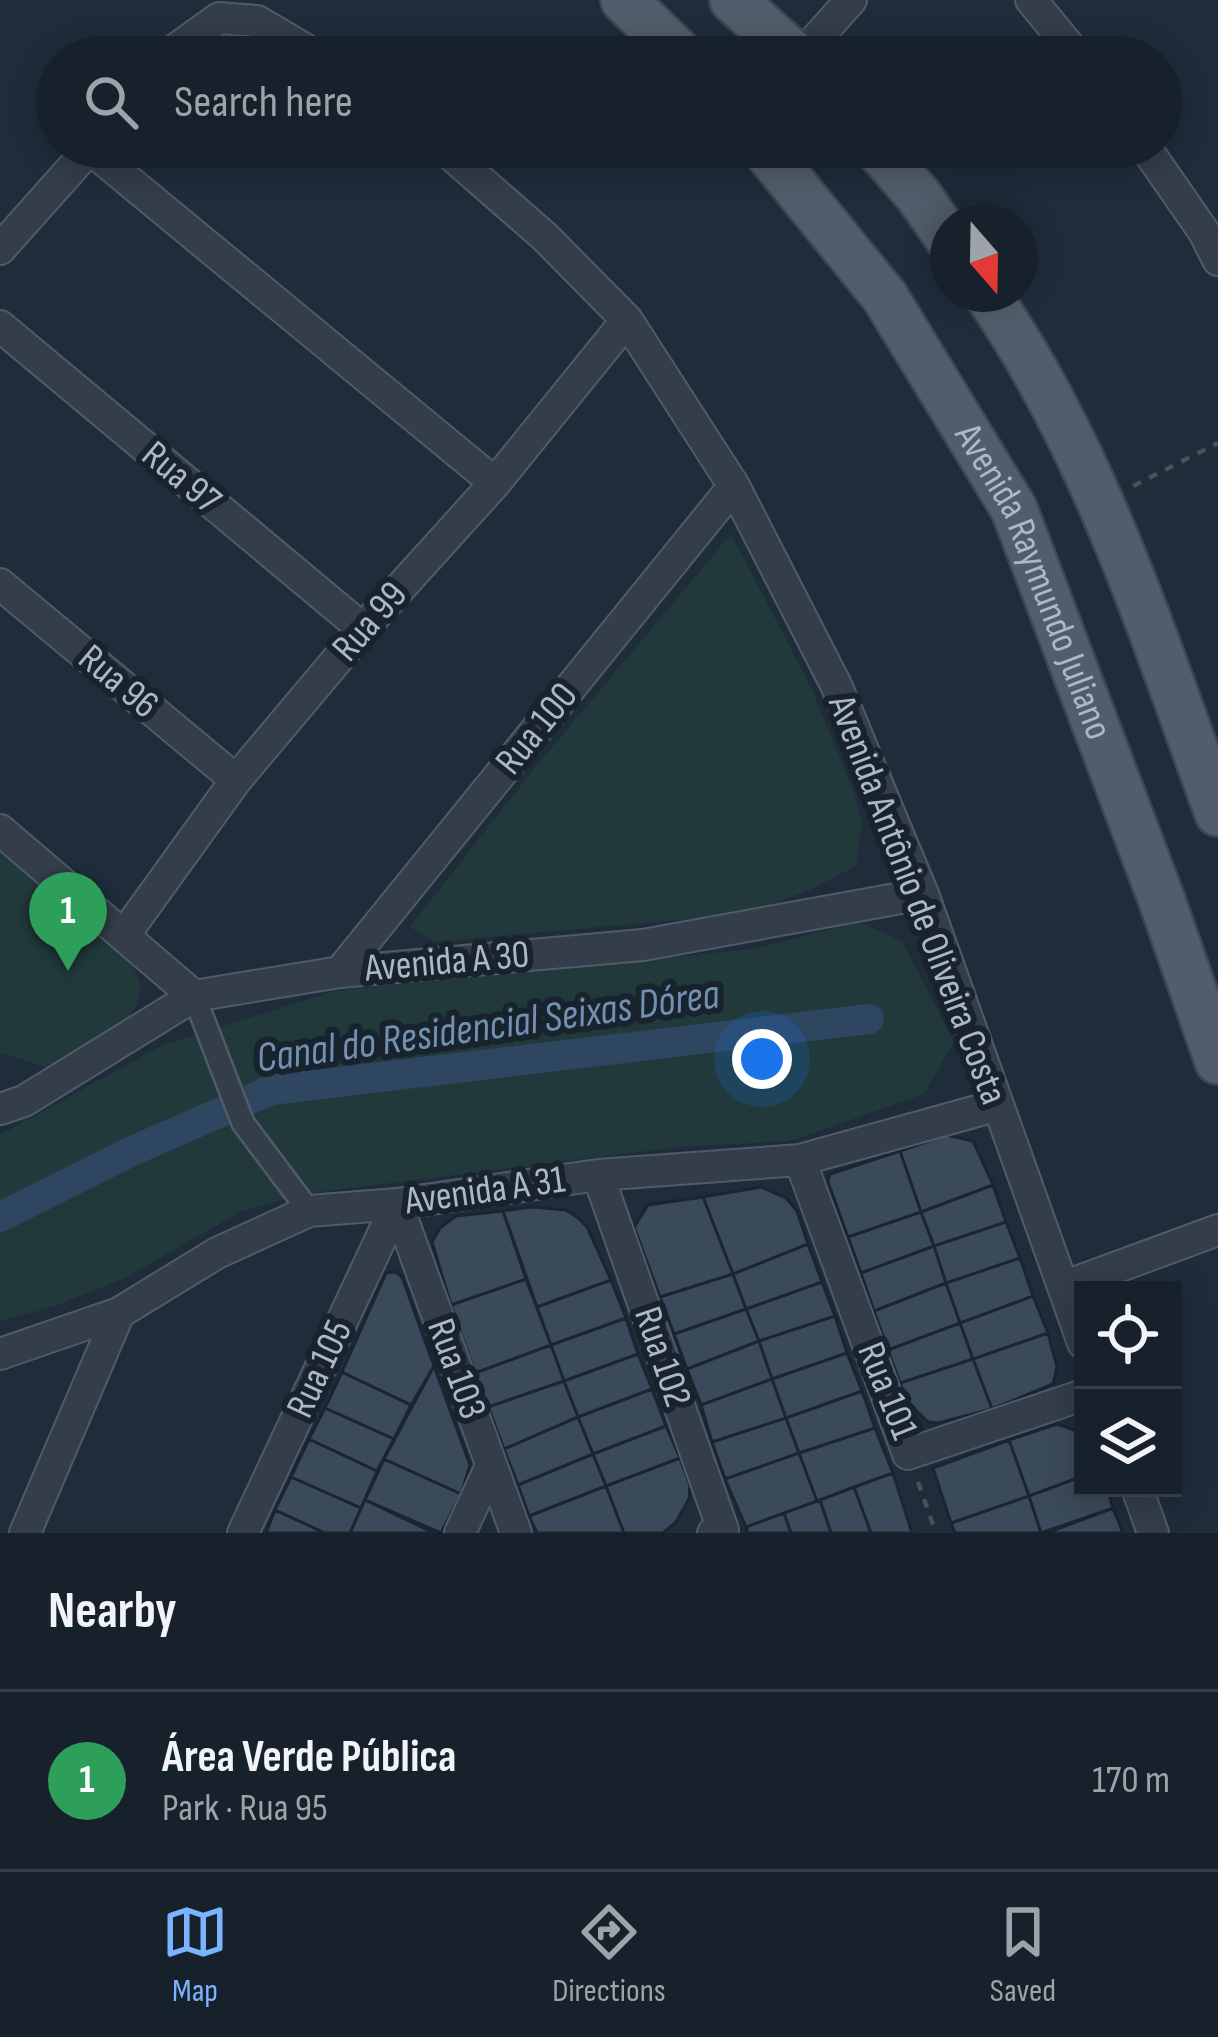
<!DOCTYPE html>
<html lang="en">
<head>
<meta charset="utf-8">
<style>
  :root { --surface:#17212c; --page:#202934; --text:#f1f3f6; --muted:#9ea3a9; --line:#363e48; --accent:#7ab3ff }
  body { margin:0; font-family:"Sofia Sans Condensed",sans-serif; background:var(--page); color:var(--text) }
  .controls { position:absolute; right:36px; bottom:36px; display:grid; overflow:hidden; border-radius:0px; box-shadow:0 6px 30px #0003 }
  .controls button { width:108px; height:108px; display:grid; place-items:center; padding:0; border:0; border-bottom:3px solid var(--line); background:var(--surface); color:var(--text); font:60px sans-serif }
  .compass { position:absolute; left:930px; top:204px; width:108px; height:108px; border-radius:50%; background:var(--surface); box-shadow:0 6px 30px #0003; rotate:160deg }
  .you { position:absolute; left:762px; top:1059px; width:42px; height:42px; margin:-30px; border:9px solid #fff; border-radius:50%; background:#1a73e8; box-shadow:0 0 0 18px #1a73e833 }
  .badge { display:grid; place-items:center; width:78px; height:78px; border-radius:50%; background:var(--accent); color:#fff; font-size:39px; font-weight:700 }
  .pin { position:absolute; translate:-50% -99px; filter:drop-shadow(0 3px 6px #0008) }
  .pin::after { content:''; position:absolute; top:63px; width:42px; height:36px; background:inherit; clip-path:polygon(0 0,100% 0,50% 100%) }
  .list { margin:0; padding:0; list-style:none }
  h2 { display:flex; justify-content:space-between; align-items:center; height:156px; margin:0; padding:0 48px; font-size:51px }
  h2 small { font-size:39px; font-weight:400; color:var(--muted) }
  .list li { display:grid; grid-template-columns:78px 1fr auto; gap:36px; align-items:center; box-sizing:border-box; height:180px; padding:0 48px; border-top:3px solid var(--line) }
  .list b { display:block; font-size:45px; white-space:nowrap }
  .list p { margin:0; font-size:39px; white-space:nowrap; color:var(--muted) }
  .list em { font-size:39px; font-style:normal; color:var(--muted) }
  .icon { flex:none; width:66px; height:66px; fill:none; stroke:currentColor; stroke-width:2; stroke-linecap:round; stroke-linejoin:round }
  .map { position:relative; flex:none; width:1218px; height:1533px; overflow:hidden }
  .search { position:absolute; background:var(--surface); box-shadow:0 6px 30px #0003; left:36px; right:36px; top:36px; height:132px; display:flex; align-items:center; gap:30px; box-sizing:border-box; padding:0 42px; border-radius:66px; color:var(--muted); font-size:45px }
  .sheet { height:336px; background:var(--surface) }
  nav { display:flex; justify-content:space-around; align-items:center; box-sizing:border-box; height:168px; border-top:3px solid var(--line); background:var(--surface); font-size:33px; color:var(--muted) }
  nav a { display:grid; justify-items:center; gap:6px }
  nav .on { color:var(--accent) }
  .map>svg:first-child { display:block }
  .green { fill:#21393b }
  .lines { fill:none; stroke-linecap:round; stroke-linejoin:round }
  .canal { stroke:#2f4661; stroke-width:30 }
  .building { fill:#3b4a5a; stroke:#1a2531; stroke-width:3 }
  .pedestrian-casing { stroke:#505b68; stroke-width:26 }
  .minor-casing { stroke:#505b68; stroke-width:34 }
  .primary-casing { stroke:#3c4754; stroke-width:50 }
  .path { stroke:#3f5658; stroke-width:4.5; stroke-dasharray:9 9; stroke-linecap:butt }
  .pedestrian { stroke:#333e4a; stroke-width:21 }
  .minor { stroke:#333e4a; stroke-width:30 }
  .primary { stroke:#515d6a; stroke-width:45 }
  .labels { text-anchor:middle; dominant-baseline:central; stroke-width:12; stroke-linejoin:round; paint-order:stroke }
  .street-label { font-size:39px; fill:#adb8c7; stroke:#18232e }
  .water-label { font-size:42px; font-style:italic; fill:#7390b2; stroke:#18232e }
</style>
</head>
<body>
<div class="map">
<svg width="1218" height="1533" viewBox="0 0 1218 1533">
  <rect width="100%" height="100%" fill="#1f2c3a"/>
  <path class="green" d="M 731,534 L 810,685 L 854,792 L 862,824 L 856,866 L 810,890 L 744,914 L 434,942 L 410,927 L 527,777 Z
    M 0,852 L 129,957 L 141,986 L 137,1005 L 121,1027 L 50,1068 L 0,1053 Z
    M 860,922 L 902,941 L 954,1042 L 924,1094 L 791,1141 L 679,1147 L 303,1194 L 242,1211 L 127,1277 L 55,1306 L 0,1321 L 0,1135 L 163,1045 L 334,991 L 753,949 Z"/>
  <g class="lines">
    <path class="canal" d="M 0,1217 L 130,1152 L 271,1090 L 869,1019"/>
  </g>
  <path class="building" d="M 946,1135 L 973,1141 L 993,1185 L 921,1212 L 900,1151 Z
    M 900,1151 L 921,1212 L 848,1237 L 828,1182 L 830,1174 Z
    M 993,1185 L 1006,1222 L 934,1246 L 921,1212 Z
    M 761,1187 L 786,1198 L 797,1211 L 808,1244 L 733,1274 L 703,1197 Z
    M 703,1197 L 733,1274 L 660,1297 L 634,1227 L 648,1205 Z
    M 532,1207 L 566,1210 L 577,1217 L 587,1227 L 611,1280 L 537,1307 L 503,1211 Z
    M 503,1211 L 526,1279 L 451,1305 L 432,1242 L 440,1228 L 456,1216 Z
    M 921,1212 L 934,1246 L 861,1273 L 848,1237 Z
    M 1006,1222 L 1020,1258 L 946,1283 L 934,1246 Z
    M 808,1244 L 822,1282 L 746,1309 L 733,1274 Z
    M 934,1246 L 946,1283 L 874,1311 L 861,1273 Z
    M 1020,1258 L 1033,1296 L 960,1323 L 946,1283 Z
    M 396,1272 L 402,1277 L 434,1366 L 411,1405 L 342,1372 L 386,1273 Z
    M 733,1274 L 746,1309 L 674,1334 L 660,1297 Z
    M 526,1279 L 551,1345 L 475,1373 L 451,1305 Z
    M 611,1280 L 626,1318 L 551,1345 L 537,1307 Z
    M 822,1282 L 835,1316 L 759,1341 L 746,1309 Z
    M 946,1283 L 960,1323 L 888,1350 L 874,1311 Z
    M 1033,1296 L 1048,1333 L 973,1359 L 960,1323 Z
    M 746,1309 L 759,1341 L 687,1369 L 674,1334 Z
    M 835,1316 L 847,1353 L 772,1379 L 759,1341 Z
    M 626,1318 L 638,1354 L 564,1381 L 551,1345 Z
    M 960,1323 L 973,1359 L 900,1383 L 888,1350 Z
    M 1048,1333 L 1057,1367 L 1053,1384 L 992,1409 L 973,1359 Z
    M 759,1341 L 772,1379 L 701,1405 L 687,1369 Z
    M 551,1345 L 564,1381 L 488,1407 L 475,1373 Z
    M 847,1353 L 862,1391 L 786,1418 L 772,1379 Z
    M 638,1354 L 652,1389 L 578,1417 L 564,1381 Z
    M 973,1359 L 992,1409 L 938,1423 L 928,1422 L 910,1405 L 900,1383 Z
    M 434,1366 L 470,1465 L 461,1494 L 384,1459 Z
    M 342,1372 L 411,1405 L 394,1439 L 325,1408 Z
    M 772,1379 L 786,1418 L 712,1442 L 701,1405 Z
    M 564,1381 L 578,1417 L 504,1449 L 488,1407 Z
    M 652,1389 L 666,1426 L 593,1454 L 578,1417 Z
    M 862,1391 L 875,1428 L 799,1453 L 786,1418 Z
    M 325,1408 L 394,1439 L 377,1471 L 309,1439 Z
    M 578,1417 L 593,1454 L 518,1485 L 504,1449 Z
    M 786,1418 L 799,1453 L 725,1479 L 712,1442 Z
    M 1057,1424 L 1083,1433 L 1083,1476 L 1029,1496 L 1009,1440 Z
    M 666,1426 L 680,1458 L 606,1486 L 593,1454 Z
    M 875,1428 L 893,1473 L 817,1501 L 799,1453 Z
    M 309,1439 L 377,1471 L 361,1508 L 291,1477 Z
    M 1009,1440 L 1029,1496 L 951,1523 L 933,1468 Z
    M 799,1453 L 817,1501 L 746,1527 L 725,1479 Z
    M 593,1454 L 606,1486 L 529,1516 L 518,1485 Z
    M 680,1458 L 690,1485 L 689,1499 L 676,1522 L 663,1533 L 624,1533 L 606,1486 Z
    M 384,1459 L 461,1494 L 441,1533 L 365,1500 Z
    M 893,1473 L 912,1533 L 871,1533 L 854,1487 Z
    M 1083,1476 L 1083,1488 L 1107,1488 L 1113,1508 L 1041,1533 L 1029,1496 Z
    M 291,1477 L 361,1508 L 350,1533 L 325,1533 L 275,1510 Z
    M 606,1486 L 624,1533 L 537,1533 L 529,1516 Z
    M 854,1487 L 871,1533 L 831,1533 L 820,1500 Z
    M 1029,1496 L 1041,1533 L 955,1533 L 951,1523 Z
    M 365,1500 L 434,1533 L 350,1533 Z
    M 820,1500 L 831,1533 L 791,1533 L 784,1513 Z
    M 1113,1508 L 1123,1533 L 1047,1533 Z
    M 275,1510 L 325,1533 L 266,1533 Z
    M 784,1513 L 791,1533 L 748,1533 L 746,1527 Z"/>
  <g class="lines">
    <g class="pedestrian-casing">
      <path id="pedestrian" d="M 194,996 L 243,1123 L 309,1211"/>
    </g>
    <g class="minor-casing">
      <path id="minor" d="M 1031,0 L 1078,57
        M 165,57 L 219,18 L 257,21 L 318,57
        M 800,57 L 851,0
        M 442,147 L 544,236 L 627,320 L 734,486 L 836,685 L 923,894 L 1083,1343
        M 1145,147 L 1204,232 L 1218,260
        M 90,149 L 495,483
        M 0,249 L 91,147
        M 0,326 L 363,629
        M 0,584 L 236,780
        M 0,830 L 194,996
        M 125,934 L 236,780 L 363,629 L 495,483 L 627,320
        M 340,972 L 734,486
        M 0,1109 L 24,1101 L 194,996 L 340,972 L 643,945 L 923,894
        M 800,1160 L 908,1454 L 1083,1395
        M 598,1175 L 723,1530 L 713,1533
        M 397,1204 L 516,1533
        M 1063,1287 L 1218,1230
        M 0,1354 L 119,1313 L 217,1253 L 309,1211 L 397,1204 L 598,1175 L 800,1160 L 995,1106
        M 1137,1488 L 1153,1533
        M 25,1533 L 119,1313
        M 243,1533 L 397,1204
        M 460,1533 L 491,1466"/>
    </g>
    <g class="primary-casing">
      <g id="primary">
        <path d="M 624,0 L 683,57"/>
        <path d="M 733,0 L 797,57"/>
        <path id="s1" d="M 763,147 L 885,297 L 1014,509 L 1161,898 L 1218,1061"/>
        <path d="M 876,147 L 919,196 L 948,238"/>
        <path d="M 987,294 C 1095,450 1153,636 1218,813"/>
      </g>
    </g>
    <path class="path" d="M 1133,486 L 1218,443
      M 918,1482 L 936,1533"/>
    <use href="#pedestrian" class="pedestrian"/>
    <use href="#minor" class="minor"/>
    <use href="#primary" class="primary"/>
  </g>
  <g class="labels">
    <g class="street-label">
      <text transform="translate(181 478) rotate(40)">Rua 97</text>
      <text stroke="none"><textPath href="#s1" startOffset="516">Avenida Raymundo Juliano</textPath></text>
      <text transform="translate(370 622) rotate(-49)">Rua 99</text>
      <text transform="translate(118 682) rotate(40)">Rua 96</text>
      <text transform="translate(537 729) rotate(-51)">Rua 100</text>
      <text transform="translate(917 900) rotate(69)">Avenida Antônio de Oliveira Costa</text>
      <text transform="translate(447 962) rotate(-5)">Avenida A 30</text>
      <text transform="translate(485 1191) rotate(-8)">Avenida A 31</text>
      <text transform="translate(662 1357) rotate(71)">Rua 102</text>
      <text transform="translate(320 1369) rotate(-65)">Rua 105</text>
      <text transform="translate(456 1369) rotate(70)">Rua 103</text>
      <text transform="translate(887 1391) rotate(68)">Rua 101</text>
    </g>
    <g class="water-label">
      <text transform="translate(488 1027) rotate(-8)">Canal do Residencial Seixas Dórea</text>
    </g>
  </g>
</svg>
<div class="controls">
<button><svg class="icon" aria-label="locate" viewBox="0 0 24 24"><circle cx="12" cy="12" r="6"/><path d="M12 2v4M12 18v4M2 12h4M18 12h4"/></svg></button>
<button><svg class="icon" aria-label="layers" viewBox="0 0 24 24"><path d="M12 4l9 5-9 5-9-5zM3 14l9 5 9-5"/></svg></button>
</div>
<svg class="compass" viewBox="-18 -18 36 36"><path d="M0-13l5 13h-10z" fill="#e53935"/><path d="M0 13l5-13h-10z" fill="#9ea3a9"/></svg>
<div class="you"></div>
<div class="pin badge" style="left:68px;top:971px;background:#2e9e5b">1</div>
<div class="search"><svg class="icon" aria-label="search" viewBox="0 0 24 24"><circle cx="10" cy="10" r="6"/><path d="M15 15l6 6"/></svg>Search here</div>
</div>
<section class="sheet">
<h2>Nearby<small></small></h2>
<ul class="list">
<li><span class="badge" style="background:#2e9e5b">1</span><div><b>Área Verde Pública</b><p>Park · Rua 95</p></div><em>170 m</em></li>
</ul>
</section>
<nav>
<a class="on"><svg class="icon" aria-label="map" viewBox="0 0 24 24"><path d="M3 6l6-2 6 2 6-2v14l-6 2-6-2-6 2zM9 4v14M15 6v14"/></svg>Map</a>
<a><svg class="icon" aria-label="directions" viewBox="0 0 24 24"><path d="M12 3l9 9-9 9-9-9zM9 14v-3h6M13 9l2 2-2 2"/></svg>Directions</a>
<a><svg class="icon" aria-label="saved" viewBox="0 0 24 24"><path d="M7 4h10v16l-5-4-5 4z"/></svg>Saved</a>
</nav>
</body>
</html>
